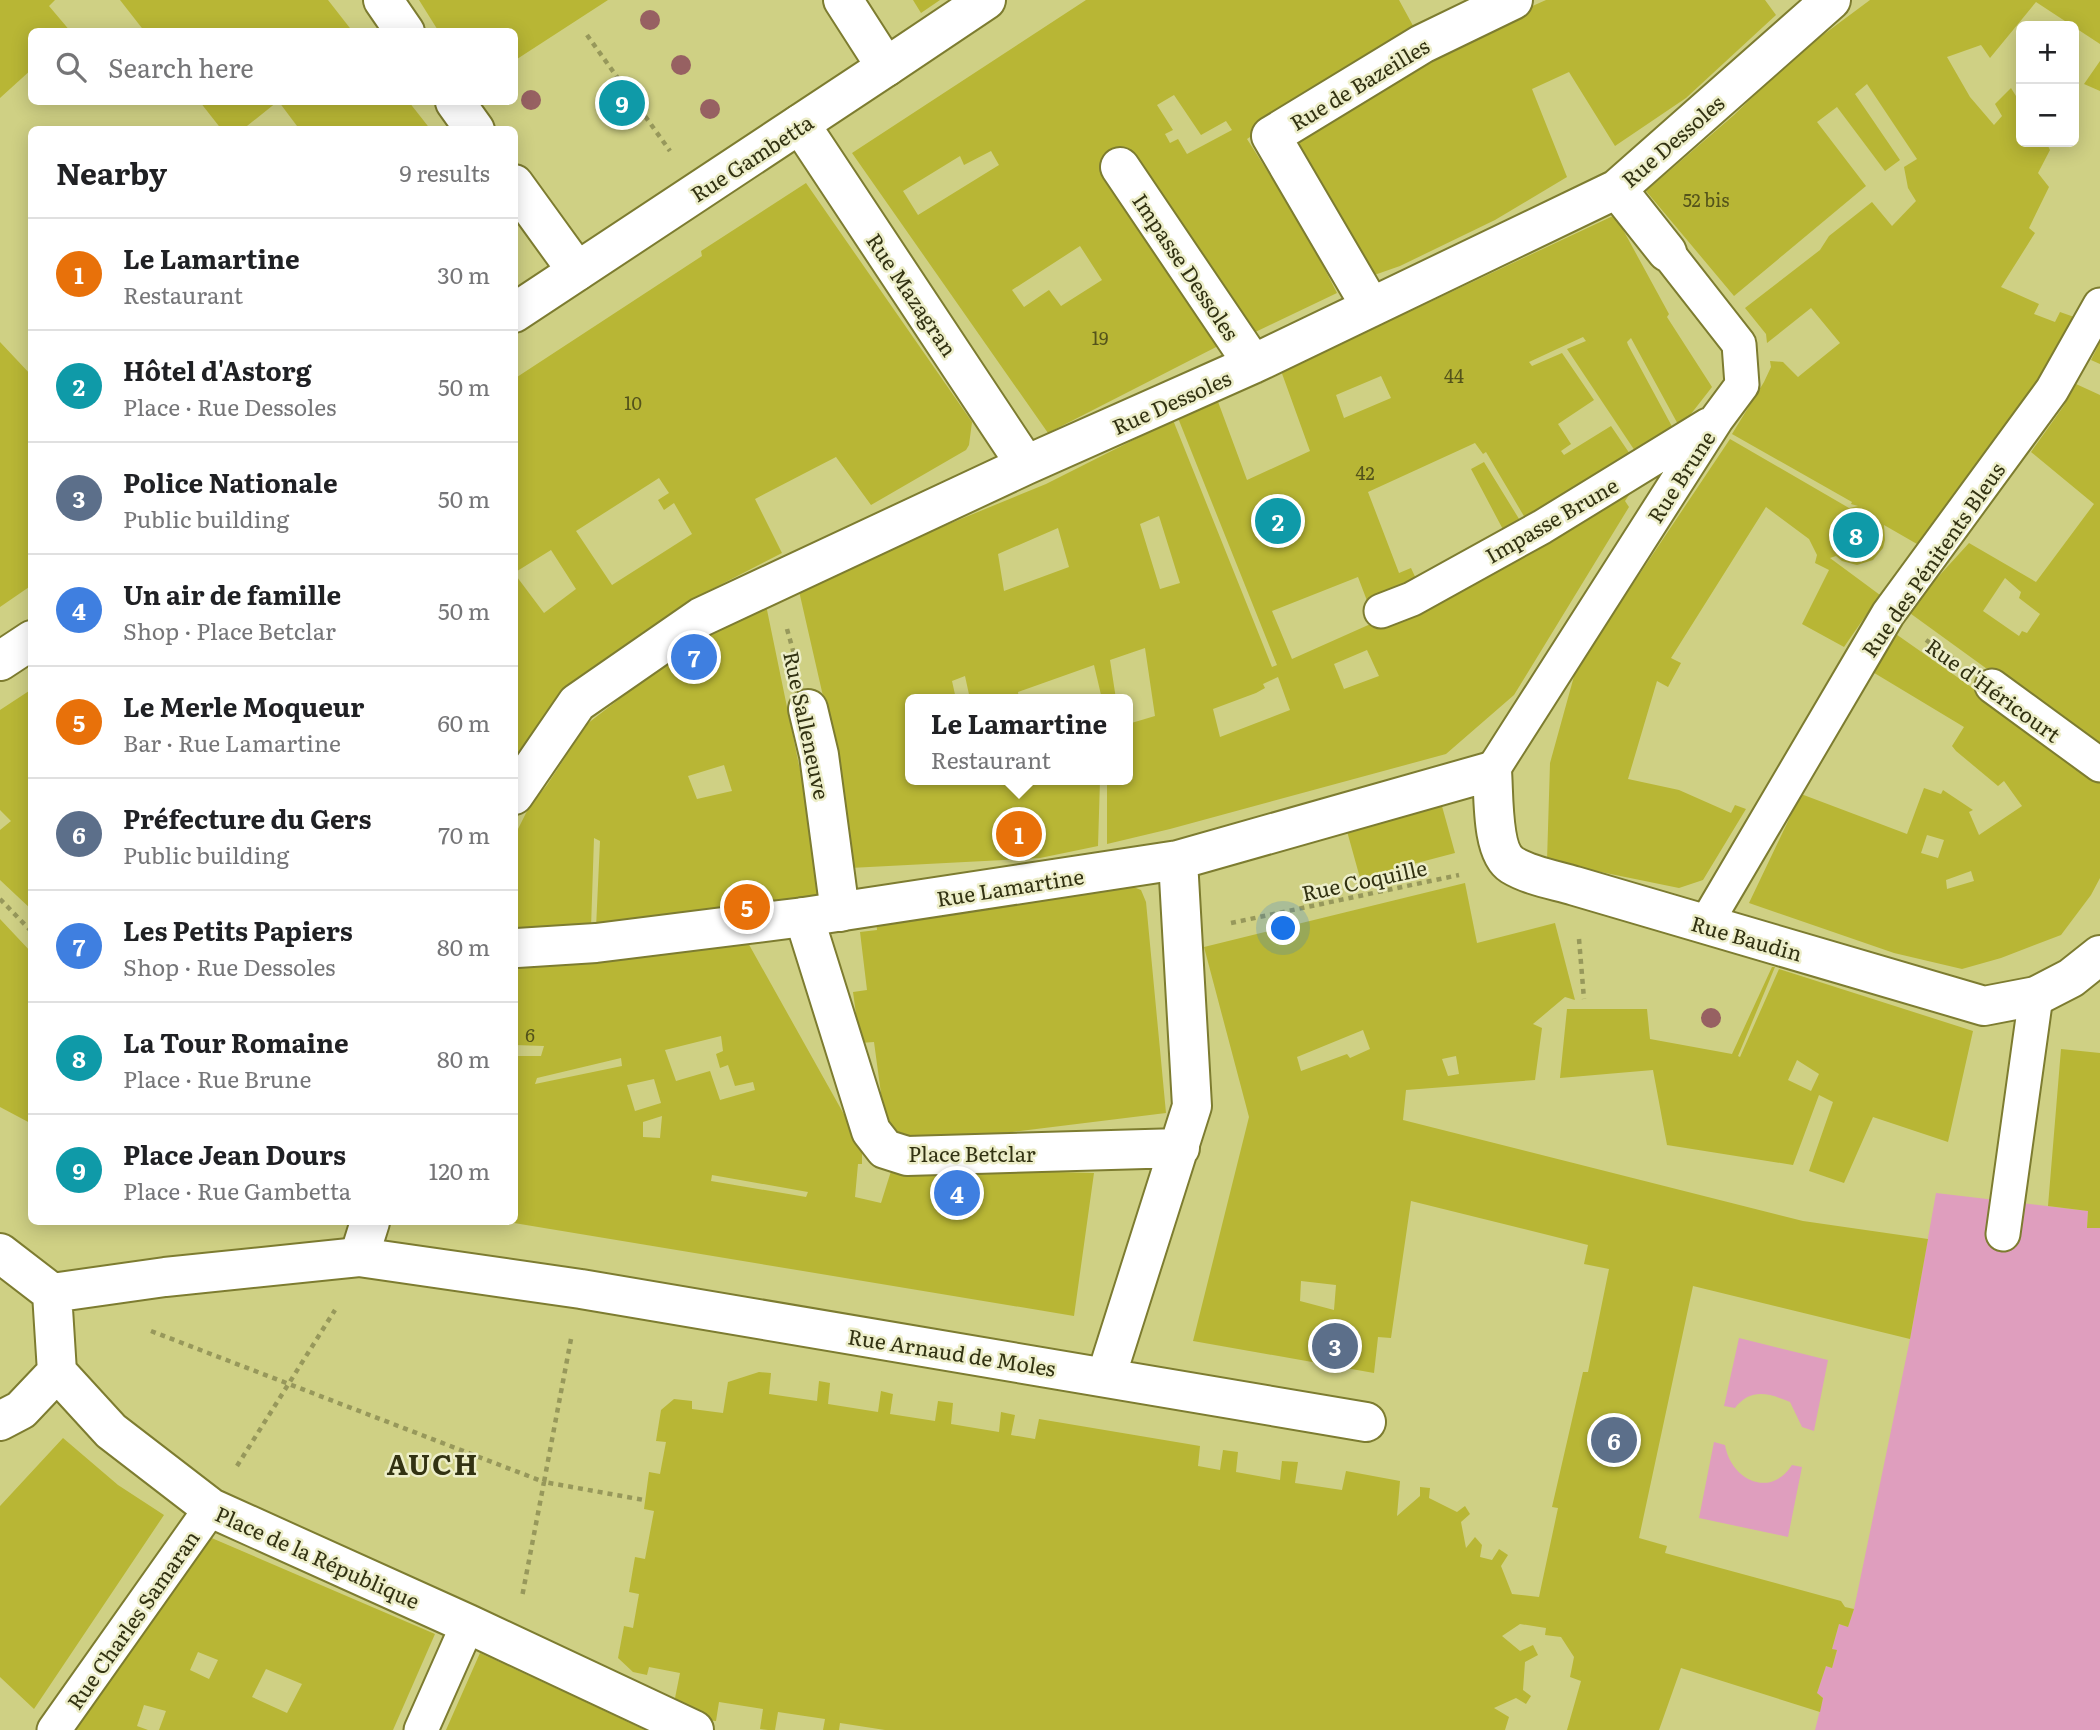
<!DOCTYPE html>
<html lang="en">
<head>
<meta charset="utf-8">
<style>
  :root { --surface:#fff; --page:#f6f6f6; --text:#202124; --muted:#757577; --line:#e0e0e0; --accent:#0b8043 }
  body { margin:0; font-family:Literata,serif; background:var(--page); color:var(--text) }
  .controls { position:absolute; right:21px; top:21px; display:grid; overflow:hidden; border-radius:10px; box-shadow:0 4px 18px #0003 }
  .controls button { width:63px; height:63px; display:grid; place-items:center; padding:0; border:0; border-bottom:2px solid var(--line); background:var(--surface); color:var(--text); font:35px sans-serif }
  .you { position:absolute; left:1284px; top:929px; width:24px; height:24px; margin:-18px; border:5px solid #fff; border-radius:50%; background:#1a73e8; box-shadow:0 0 0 10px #1a73e833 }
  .badge { display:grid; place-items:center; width:46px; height:46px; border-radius:50%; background:var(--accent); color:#fff; font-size:23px; font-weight:700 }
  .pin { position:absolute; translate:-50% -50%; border:4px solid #fff; box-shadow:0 2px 7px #0006 }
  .popup { position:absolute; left:905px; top:694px; width:228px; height:91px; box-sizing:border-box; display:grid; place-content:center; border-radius:10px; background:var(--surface); filter:drop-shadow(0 2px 5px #0005); font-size:23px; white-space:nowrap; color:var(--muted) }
  .popup b { font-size:26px; color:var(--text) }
  .popup::after { content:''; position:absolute; left:50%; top:100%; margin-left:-14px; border:14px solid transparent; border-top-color:var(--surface) }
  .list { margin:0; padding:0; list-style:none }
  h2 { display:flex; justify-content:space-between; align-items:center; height:91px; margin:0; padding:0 28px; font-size:30px }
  h2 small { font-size:23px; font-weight:400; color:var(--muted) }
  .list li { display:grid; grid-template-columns:46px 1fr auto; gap:21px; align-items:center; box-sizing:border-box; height:112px; padding:0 28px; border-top:2px solid var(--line) }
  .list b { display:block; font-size:26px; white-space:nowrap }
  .list p { margin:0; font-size:23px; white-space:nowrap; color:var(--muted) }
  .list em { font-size:23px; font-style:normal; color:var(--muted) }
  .icon { flex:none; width:38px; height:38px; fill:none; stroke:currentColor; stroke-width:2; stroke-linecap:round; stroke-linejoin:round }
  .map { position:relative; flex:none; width:2100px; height:1730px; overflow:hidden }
  .search { position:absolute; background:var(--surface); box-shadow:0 4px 18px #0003; left:28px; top:28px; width:490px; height:77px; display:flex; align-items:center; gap:18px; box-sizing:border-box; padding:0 24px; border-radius:10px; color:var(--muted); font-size:26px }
  .panel { position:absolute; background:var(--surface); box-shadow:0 4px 18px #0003; left:28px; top:126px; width:490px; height:1099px; border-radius:10px }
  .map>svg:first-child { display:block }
  .green { fill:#df9ebe }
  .building { fill:#b8b635; fill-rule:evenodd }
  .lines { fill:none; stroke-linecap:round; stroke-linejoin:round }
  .service-casing { stroke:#7d7c30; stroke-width:37 }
  .pedestrian-casing { stroke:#7d7c30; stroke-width:42 }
  .minor-casing { stroke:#7d7c30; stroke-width:42 }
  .tertiary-casing { stroke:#7d7c30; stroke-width:42 }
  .secondary-casing { stroke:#7d7c30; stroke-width:42 }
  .path { stroke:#97985b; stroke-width:4.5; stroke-dasharray:5 5; stroke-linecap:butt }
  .service { stroke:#fff; stroke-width:33 }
  .pedestrian { stroke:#fff; stroke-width:38 }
  .minor { stroke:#fff; stroke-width:38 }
  .tertiary { stroke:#fff; stroke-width:38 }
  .secondary { stroke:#fff; stroke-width:38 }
  .tree { fill:#976162 }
  .labels { text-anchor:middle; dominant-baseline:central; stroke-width:5; stroke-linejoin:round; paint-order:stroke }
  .number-label { font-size:18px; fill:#54531b }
  .street-label { font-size:21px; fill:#323212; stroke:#edeec9 }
  .district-label { font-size:28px; font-weight:bold; letter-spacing:2px; fill:#323212; stroke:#edeec9 }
</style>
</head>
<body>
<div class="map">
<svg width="2100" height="1730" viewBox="0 0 2100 1730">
  <rect width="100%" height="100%" fill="#cfd084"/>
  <path class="green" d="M 1936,1193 L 2088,1211 L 2087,1227 L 2100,1228 L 2100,1730 L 1815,1730 L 1823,1698 L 1817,1693 L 1826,1666 L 1832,1668 L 1837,1651 L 1832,1649 L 1839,1624 L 1848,1627 L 1854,1609 L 1910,1339 Z
    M 1739,1338 L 1828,1360 L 1814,1431 L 1802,1427 L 1790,1402 C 1768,1393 1751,1388 1735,1408 L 1724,1406 Z
    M 1714,1442 L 1725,1445 C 1731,1480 1770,1499 1792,1465 L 1802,1467 L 1788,1537 L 1699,1518 Z"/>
  <path class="building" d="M 0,0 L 55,0 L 49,6 L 71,32 L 32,32 L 32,69 L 0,98 Z
    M 120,0 L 328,0 L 353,32 L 145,32 Z
    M 419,0 L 608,0 L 514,61 L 514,32 L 439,32 Z
    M 913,0 L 940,0 L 921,13 Z
    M 1086,0 L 1399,0 L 1417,33 L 1317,93 L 1247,139 L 1303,227 L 1337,293 L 1245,337 L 1222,344 L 1048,433 L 852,153 ZM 1174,95 L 1201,135 L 1226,121 L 1232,130 L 1187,154 L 1178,139 L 1170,143 L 1165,134 L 1173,130 L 1157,105 ZM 991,151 L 999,165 L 918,215 L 903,191 L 960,156 L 964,165 ZM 1080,246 L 1102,280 L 1061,306 L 1049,290 L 1024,307 L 1012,290 Z
    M 1546,0 L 1765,0 L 1776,15 L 1686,98 L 1615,146 L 1569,72 L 1532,89 L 1567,177 L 1495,220 L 1400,266 L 1360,280 L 1295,134 L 1428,52 Z
    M 1870,0 L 2100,0 L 2100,44 L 2036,2 L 1990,58 L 1981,45 L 1947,57 L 1970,97 L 1994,125 L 2002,116 L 1995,104 L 2011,88 L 2021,104 L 2021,142 L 2046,142 L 2050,150 L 2038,173 L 2049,187 L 2029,228 L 2035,233 L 2001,287 L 2039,304 L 2034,314 L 2055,322 L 2060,312 L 2077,318 L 2054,359 L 1955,499 L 1917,544 L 1884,525 L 1885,540 L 1883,548 L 1873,560 L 1857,565 L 1842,561 L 1836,556 L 1830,558 L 1880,595 L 1844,647 L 1802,624 L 1829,570 L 1815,563 L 1817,555 L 1809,539 L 1766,507 L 1671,658 L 1681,663 L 1668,687 L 1657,681 L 1628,779 L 1679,790 L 1731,813 L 1735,805 L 1746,809 L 1703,880 L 1679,888 L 1547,861 L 1550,763 L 1576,669 L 1730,439 L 1849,508 L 1858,506 L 1851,504 L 1852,502 L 1732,434 L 1764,382 L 1771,367 L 1770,361 L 1783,362 L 1798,377 L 1840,343 L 1811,308 L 1767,343 L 1766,334 L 1745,308 L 1820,250 L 1829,236 L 1872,202 L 1892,226 L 1916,201 L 1908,188 L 1904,167 L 1917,159 L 1867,84 L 1855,94 L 1900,160 L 1885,171 L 1837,107 L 1817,122 L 1866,186 L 1734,296 L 1646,191 L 1734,115 L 1796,55 Z
    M 2100,61 L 2100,91 L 2084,84 Z
    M 200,102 L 277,102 L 242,130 L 222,130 Z
    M 279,102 L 409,102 L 431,130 L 300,130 Z
    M 806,183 L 972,422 L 969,445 L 966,450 L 871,505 L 836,457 L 755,499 L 782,553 L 689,601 L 561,692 L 514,763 L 514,573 L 544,613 L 576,589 L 551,550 L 514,573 L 514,379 L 702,256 L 701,251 ZM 659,478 L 669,493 L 658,500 L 664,510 L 674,503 L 692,534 L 612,585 L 576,531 Z
    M 1615,215 L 1669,314 L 1667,317 L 1712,387 L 1680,428 L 1631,338 L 1627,342 L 1628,345 L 1675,432 L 1639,457 L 1567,349 L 1586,341 L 1583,337 L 1529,362 L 1532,366 L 1562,353 L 1594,400 L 1558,424 L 1571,444 L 1561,451 L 1564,455 L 1611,426 L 1634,460 L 1528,523 L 1486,452 L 1483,454 L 1475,443 L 1368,492 L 1399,573 L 1411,568 L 1418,583 L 1369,606 L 1358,577 L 1272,611 L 1292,659 L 1375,622 L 1623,487 L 1629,495 L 1625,501 L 1629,507 L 1514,695 L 1446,754 L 1170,829 L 1107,844 L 1107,780 L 1128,780 L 1128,724 L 1155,716 L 1145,648 L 1110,660 L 1116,699 L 1102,699 L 1094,665 L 1018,692 L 1019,699 L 970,699 L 965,676 L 952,681 L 956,699 L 911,699 L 911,780 L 1100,780 L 1098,846 L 1040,858 L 850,868 L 836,753 L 799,591 L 866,558 L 1046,484 L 1173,420 L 1272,667 L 1277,665 L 1178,418 L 1217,399 L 1247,480 L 1310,451 L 1280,368 L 1415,309 ZM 1381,376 L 1391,398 L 1344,418 L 1336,395 ZM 1159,516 L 1180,583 L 1160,589 L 1140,524 ZM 1058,528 L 1069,567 L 1004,591 L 998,554 ZM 1367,650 L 1379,676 L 1344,689 L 1334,664 ZM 1278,677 L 1290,710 L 1220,737 L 1213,709 L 1256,693 L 1265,688 L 1263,684 Z
    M 0,342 L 32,376 L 32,585 L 0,607 Z
    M 2100,342 L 2100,364 L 2091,360 Z
    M 2076,384 L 2100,395 L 2100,751 L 1907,611 L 1969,543 L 2036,582 L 2094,504 L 2031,452 L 2063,407 ZM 2005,578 L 2021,592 L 2019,598 L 2040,614 L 2027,633 L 2022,631 L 2019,636 L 1983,611 Z
    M 1484,462 L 1524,527 L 1507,537 L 1471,469 Z
    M 766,605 L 801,775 L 831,897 L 596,928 L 600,841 L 594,838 L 591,928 L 514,933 L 514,837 L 529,807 L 547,785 L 587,724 L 676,655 L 719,629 ZM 724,765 L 732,791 L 697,799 L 688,776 Z
    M 1893,632 L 2047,740 L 2100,782 L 2100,878 L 2091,895 L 2061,935 L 2001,958 L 1962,969 L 1894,953 L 1749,903 L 1801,794 L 1907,834 L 1924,788 L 1941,794 L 1943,790 L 1973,810 L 1969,812 L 1979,835 L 2022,806 L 2004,781 L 1998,786 L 1956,751 L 1952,746 L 1964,727 L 1871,671 ZM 1927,835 L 1944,840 L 1938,858 L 1921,853 ZM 1971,871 L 1974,881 L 1947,889 L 1946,880 Z
    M 32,689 L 32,910 L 0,880 L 0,830 L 11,821 L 0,810 L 0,710 Z
    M 1440,799 L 1455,853 L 1360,878 L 1345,824 Z
    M 1465,883 L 1477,943 L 1555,923 L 1575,1000 L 1565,997 L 1533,1024 L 1542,1028 L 1535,1080 L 1406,1090 L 1403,1120 L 1803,1221 L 1928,1239 L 1910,1339 L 1693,1286 L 1639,1538 L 1667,1546 L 1665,1553 L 1841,1601 L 1845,1607 L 1854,1609 L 1848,1627 L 1839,1624 L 1832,1649 L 1837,1650 L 1832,1668 L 1826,1666 L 1817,1693 L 1823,1698 L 1820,1712 L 1681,1668 L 1659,1730 L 1567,1730 L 1581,1681 L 1570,1677 L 1574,1657 L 1561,1637 L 1545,1635 L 1546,1628 L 1520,1624 L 1502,1636 L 1520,1651 L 1533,1645 L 1538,1655 L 1525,1662 L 1523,1690 L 1531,1696 L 1526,1704 L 1516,1698 L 1494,1708 L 1509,1717 L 1505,1730 L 885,1730 L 840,1723 L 839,1730 L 823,1730 L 825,1719 L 778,1712 L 775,1730 L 768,1730 L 760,1729 L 763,1709 L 719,1702 L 716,1721 L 706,1720 L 675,1698 L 680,1673 L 649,1667 L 647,1675 L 633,1672 L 618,1658 L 624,1626 L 633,1628 L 639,1594 L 629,1592 L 635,1557 L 645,1559 L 654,1511 L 644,1509 L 649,1472 L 660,1474 L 666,1442 L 656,1441 L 661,1410 L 674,1399 L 692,1401 L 692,1409 L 723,1413 L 728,1382 L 759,1372 L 771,1373 L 769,1394 L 817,1401 L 819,1381 L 830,1383 L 828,1404 L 878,1412 L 881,1391 L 893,1394 L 890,1414 L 935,1421 L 938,1401 L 953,1403 L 951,1424 L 999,1432 L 1001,1412 L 1015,1415 L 1011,1435 L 1035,1439 L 1039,1419 L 1200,1446 L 1198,1466 L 1220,1470 L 1223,1450 L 1238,1452 L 1236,1472 L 1280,1480 L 1282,1461 L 1298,1462 L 1295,1483 L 1342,1490 L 1346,1471 L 1400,1481 L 1397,1516 L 1420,1496 L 1420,1487 L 1430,1488 L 1429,1498 L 1457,1512 L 1465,1506 L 1470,1514 L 1461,1522 L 1466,1548 L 1475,1537 L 1482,1545 L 1480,1557 L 1492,1560 L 1499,1549 L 1508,1555 L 1501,1566 L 1512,1594 L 1539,1597 L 1558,1508 L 1552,1507 L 1583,1372 L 1588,1372 L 1609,1269 L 1584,1264 L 1588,1245 L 1411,1201 L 1391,1338 L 1378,1337 L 1374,1373 L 1193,1341 L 1249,1117 L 1204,947 ZM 1363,1030 L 1370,1049 L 1350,1058 L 1347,1054 L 1301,1071 L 1297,1057 ZM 1456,1056 L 1459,1074 L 1448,1076 L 1442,1059 ZM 1301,1281 L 1336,1285 L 1334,1310 L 1300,1301 Z
    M 1131,886 L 1141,890 L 1146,902 L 1166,1113 L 908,1145 L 885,1123 L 874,1042 L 860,1043 L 853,992 L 867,990 L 860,932 L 877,930 L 876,920 Z
    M 0,919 L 32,953 L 32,1124 L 0,1107 Z
    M 747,941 L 860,1143 L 862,1151 L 862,1164 L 858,1164 L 855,1197 L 881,1203 L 892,1168 L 1094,1173 L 1074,1316 L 514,1223 L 514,1056 L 541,1056 L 544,1046 L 514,1045 L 514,960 ZM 721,1036 L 723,1051 L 716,1054 L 720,1068 L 728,1065 L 735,1086 L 753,1082 L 755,1090 L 720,1100 L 710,1071 L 676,1081 L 665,1050 ZM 621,1058 L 622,1066 L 535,1084 L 537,1078 ZM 654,1079 L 661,1103 L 635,1111 L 627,1085 ZM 662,1116 L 660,1138 L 643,1137 L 643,1122 ZM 712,1175 L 808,1192 L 806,1197 L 711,1181 Z
    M 1772,967 L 1775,967 L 1738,1056 L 1740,1057 L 1779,969 L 1973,1031 L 1948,1142 L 1873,1117 L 1844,1183 L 1809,1171 L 1833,1102 L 1819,1095 L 1793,1165 L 1667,1145 L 1653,1070 L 1560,1078 L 1567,1009 L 1647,1009 L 1650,1039 L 1732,1054 ZM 1797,1060 L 1819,1074 L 1811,1091 L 1788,1080 Z
    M 2061,1049 L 2100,1053 L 2100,1228 L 2087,1228 L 2088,1211 L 2048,1206 Z
    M 63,1438 L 118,1485 L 164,1515 L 34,1709 L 0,1677 L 0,1506 Z
    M 207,1536 L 435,1634 L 393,1730 L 159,1730 L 166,1711 L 144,1705 L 137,1726 L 148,1730 L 76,1730 ZM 198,1652 L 218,1660 L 209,1679 L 190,1670 ZM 266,1669 L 302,1684 L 287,1713 L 252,1697 Z
    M 480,1653 L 571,1695 L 645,1730 L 446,1730 Z"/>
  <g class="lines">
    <g class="service-casing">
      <path id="service" d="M 1381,611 L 1412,599 L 1542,527 L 1708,425
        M 1992,686 L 2100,765
        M 1492,771 L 1716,420 L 1742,385 L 1739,344 L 1667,252
        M 1705,925 L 1888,614 L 2052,390 L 2100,305
        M 2003,1234 L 2036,996
        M 54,1730 L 211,1508
        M 421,1730 L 468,1624"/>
    </g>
    <g class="pedestrian-casing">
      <path id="pedestrian" d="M 800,124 L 1026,465
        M 1120,167 L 1253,364
        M 1617,189 L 1667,252
        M 1371,307 L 1271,136 L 1422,44 L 1513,0
        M 808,709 L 819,755 L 840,912
        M 514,795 L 577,703 L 701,617 L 1026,465 L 1253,364 L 1617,189 L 1831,0
        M 517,948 L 596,943 L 804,917
        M 359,1257 L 370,1222"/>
    </g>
    <g class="minor-casing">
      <path id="minor" d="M 383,0 L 405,32
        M 455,102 L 475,130
        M 514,184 L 577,271
        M 1180,1148 L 907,1156 L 885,1149 L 871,1131 L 804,917 L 1178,860 L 1492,771 C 1494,794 1491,852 1512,865 C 1530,876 1555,880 1575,886 L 1984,1006 L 2036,996 L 2071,978 L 2100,955
        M 0,1253 L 52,1293
        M 52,1293 L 165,1277 L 359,1257 L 581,1289 L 1366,1422
        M 52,1293 L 57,1372 L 111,1431 L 211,1508 L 468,1624 L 694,1730
        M 1106,1377 L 1192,1106 L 1178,860
        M 0,1421 L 21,1410 L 57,1372"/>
    </g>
    <g class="tertiary-casing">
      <path id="tertiary" d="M 886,67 L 986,0"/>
    </g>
    <g class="secondary-casing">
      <path id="secondary" d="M 514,313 L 886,67 L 843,0
        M 0,661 L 32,640"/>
    </g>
    <path class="path" d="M 587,35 L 670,151
      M 787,629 L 796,661
      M 1926,640 L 1956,661
      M 0,899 L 32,932
      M 1231,923 L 1459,875
      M 1579,939 L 1584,999
      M 151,1331 L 544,1482 L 522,1597
      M 571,1339 L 544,1482 L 644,1500
      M 237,1466 L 335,1310"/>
    <use href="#service" class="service"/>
    <use href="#pedestrian" class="pedestrian"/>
    <use href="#minor" class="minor"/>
    <use href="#tertiary" class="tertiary"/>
    <use href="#secondary" class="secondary"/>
  </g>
  <g class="tree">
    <circle cx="650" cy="20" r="10"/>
    <circle cx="681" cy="65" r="10"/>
    <circle cx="531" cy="100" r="10"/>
    <circle cx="710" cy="109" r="10"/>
    <circle cx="1711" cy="1018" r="10"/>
  </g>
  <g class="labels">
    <g class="number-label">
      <text x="1706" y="199">52 bis</text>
      <text x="1100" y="337">19</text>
      <text x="1454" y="375">44</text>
      <text x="633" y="402">10</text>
      <text x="1365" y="472">42</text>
      <text x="530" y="1034">6</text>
    </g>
    <g class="street-label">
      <text transform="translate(1359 83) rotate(-31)">Rue de Bazeilles</text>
      <text transform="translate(1672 140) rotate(-41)">Rue Dessoles</text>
      <text transform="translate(751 157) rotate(-33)">Rue Gambetta</text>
      <text transform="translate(1187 266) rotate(56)">Impasse Dessoles</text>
      <text transform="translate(913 294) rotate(56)">Rue Mazagran</text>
      <text transform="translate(1171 401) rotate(-24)">Rue Dessoles</text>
      <text transform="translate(1680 476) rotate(-57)">Rue Brune</text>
      <text transform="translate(1551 519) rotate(-30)">Impasse Brune</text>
      <text transform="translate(1932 559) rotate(-55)">Rue des Pénitents Bleus</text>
      <text transform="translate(1994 689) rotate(36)">Rue d'Héricourt</text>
      <text transform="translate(808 725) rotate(78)">Rue Salleneuve</text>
      <text transform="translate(1364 879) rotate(-12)">Rue Coquille</text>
      <text transform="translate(1010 886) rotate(-9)">Rue Lamartine</text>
      <text transform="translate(1747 937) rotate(16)">Rue Baudin</text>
      <text x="972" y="1152">Place Betclar</text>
      <text transform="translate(952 1351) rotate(9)">Rue Arnaud de Moles</text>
      <text transform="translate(318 1556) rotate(24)">Place de la République</text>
      <text transform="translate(132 1619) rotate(-55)">Rue Charles Samaran</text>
    </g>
    <g class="district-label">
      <text x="433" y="1463">AUCH</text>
    </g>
  </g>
</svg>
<div class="controls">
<button>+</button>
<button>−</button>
</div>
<div class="you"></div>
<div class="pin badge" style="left:1019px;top:834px;background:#e8710a">1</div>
<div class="popup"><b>Le Lamartine</b>Restaurant</div>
<div class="pin badge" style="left:1278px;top:521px;background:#0f9aa8">2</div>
<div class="pin badge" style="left:1335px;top:1346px;background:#5c6f8a">3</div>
<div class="pin badge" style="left:957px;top:1193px;background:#3f7fe0">4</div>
<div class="pin badge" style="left:747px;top:907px;background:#e8710a">5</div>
<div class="pin badge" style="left:1614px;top:1440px;background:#5c6f8a">6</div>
<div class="pin badge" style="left:694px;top:657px;background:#3f7fe0">7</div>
<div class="pin badge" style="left:1856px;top:535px;background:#0f9aa8">8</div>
<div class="pin badge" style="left:622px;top:103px;background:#0f9aa8">9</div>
<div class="search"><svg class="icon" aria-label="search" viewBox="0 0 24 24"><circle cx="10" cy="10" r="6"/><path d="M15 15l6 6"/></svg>Search here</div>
<section class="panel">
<h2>Nearby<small>9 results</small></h2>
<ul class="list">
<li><span class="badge" style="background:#e8710a">1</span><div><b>Le Lamartine</b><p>Restaurant</p></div><em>30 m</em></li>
<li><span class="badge" style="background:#0f9aa8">2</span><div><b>Hôtel d'Astorg</b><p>Place · Rue Dessoles</p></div><em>50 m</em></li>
<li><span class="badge" style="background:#5c6f8a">3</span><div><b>Police Nationale</b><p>Public building</p></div><em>50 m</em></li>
<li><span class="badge" style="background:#3f7fe0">4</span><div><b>Un air de famille</b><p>Shop · Place Betclar</p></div><em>50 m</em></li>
<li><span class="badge" style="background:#e8710a">5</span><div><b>Le Merle Moqueur</b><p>Bar · Rue Lamartine</p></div><em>60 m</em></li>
<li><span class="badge" style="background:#5c6f8a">6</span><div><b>Préfecture du Gers</b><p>Public building</p></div><em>70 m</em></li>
<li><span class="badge" style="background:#3f7fe0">7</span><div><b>Les Petits Papiers</b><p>Shop · Rue Dessoles</p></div><em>80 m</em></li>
<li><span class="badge" style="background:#0f9aa8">8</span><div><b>La Tour Romaine</b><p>Place · Rue Brune</p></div><em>80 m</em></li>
<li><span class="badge" style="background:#0f9aa8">9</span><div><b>Place Jean Dours</b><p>Place · Rue Gambetta</p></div><em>120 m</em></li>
</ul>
</section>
</div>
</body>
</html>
